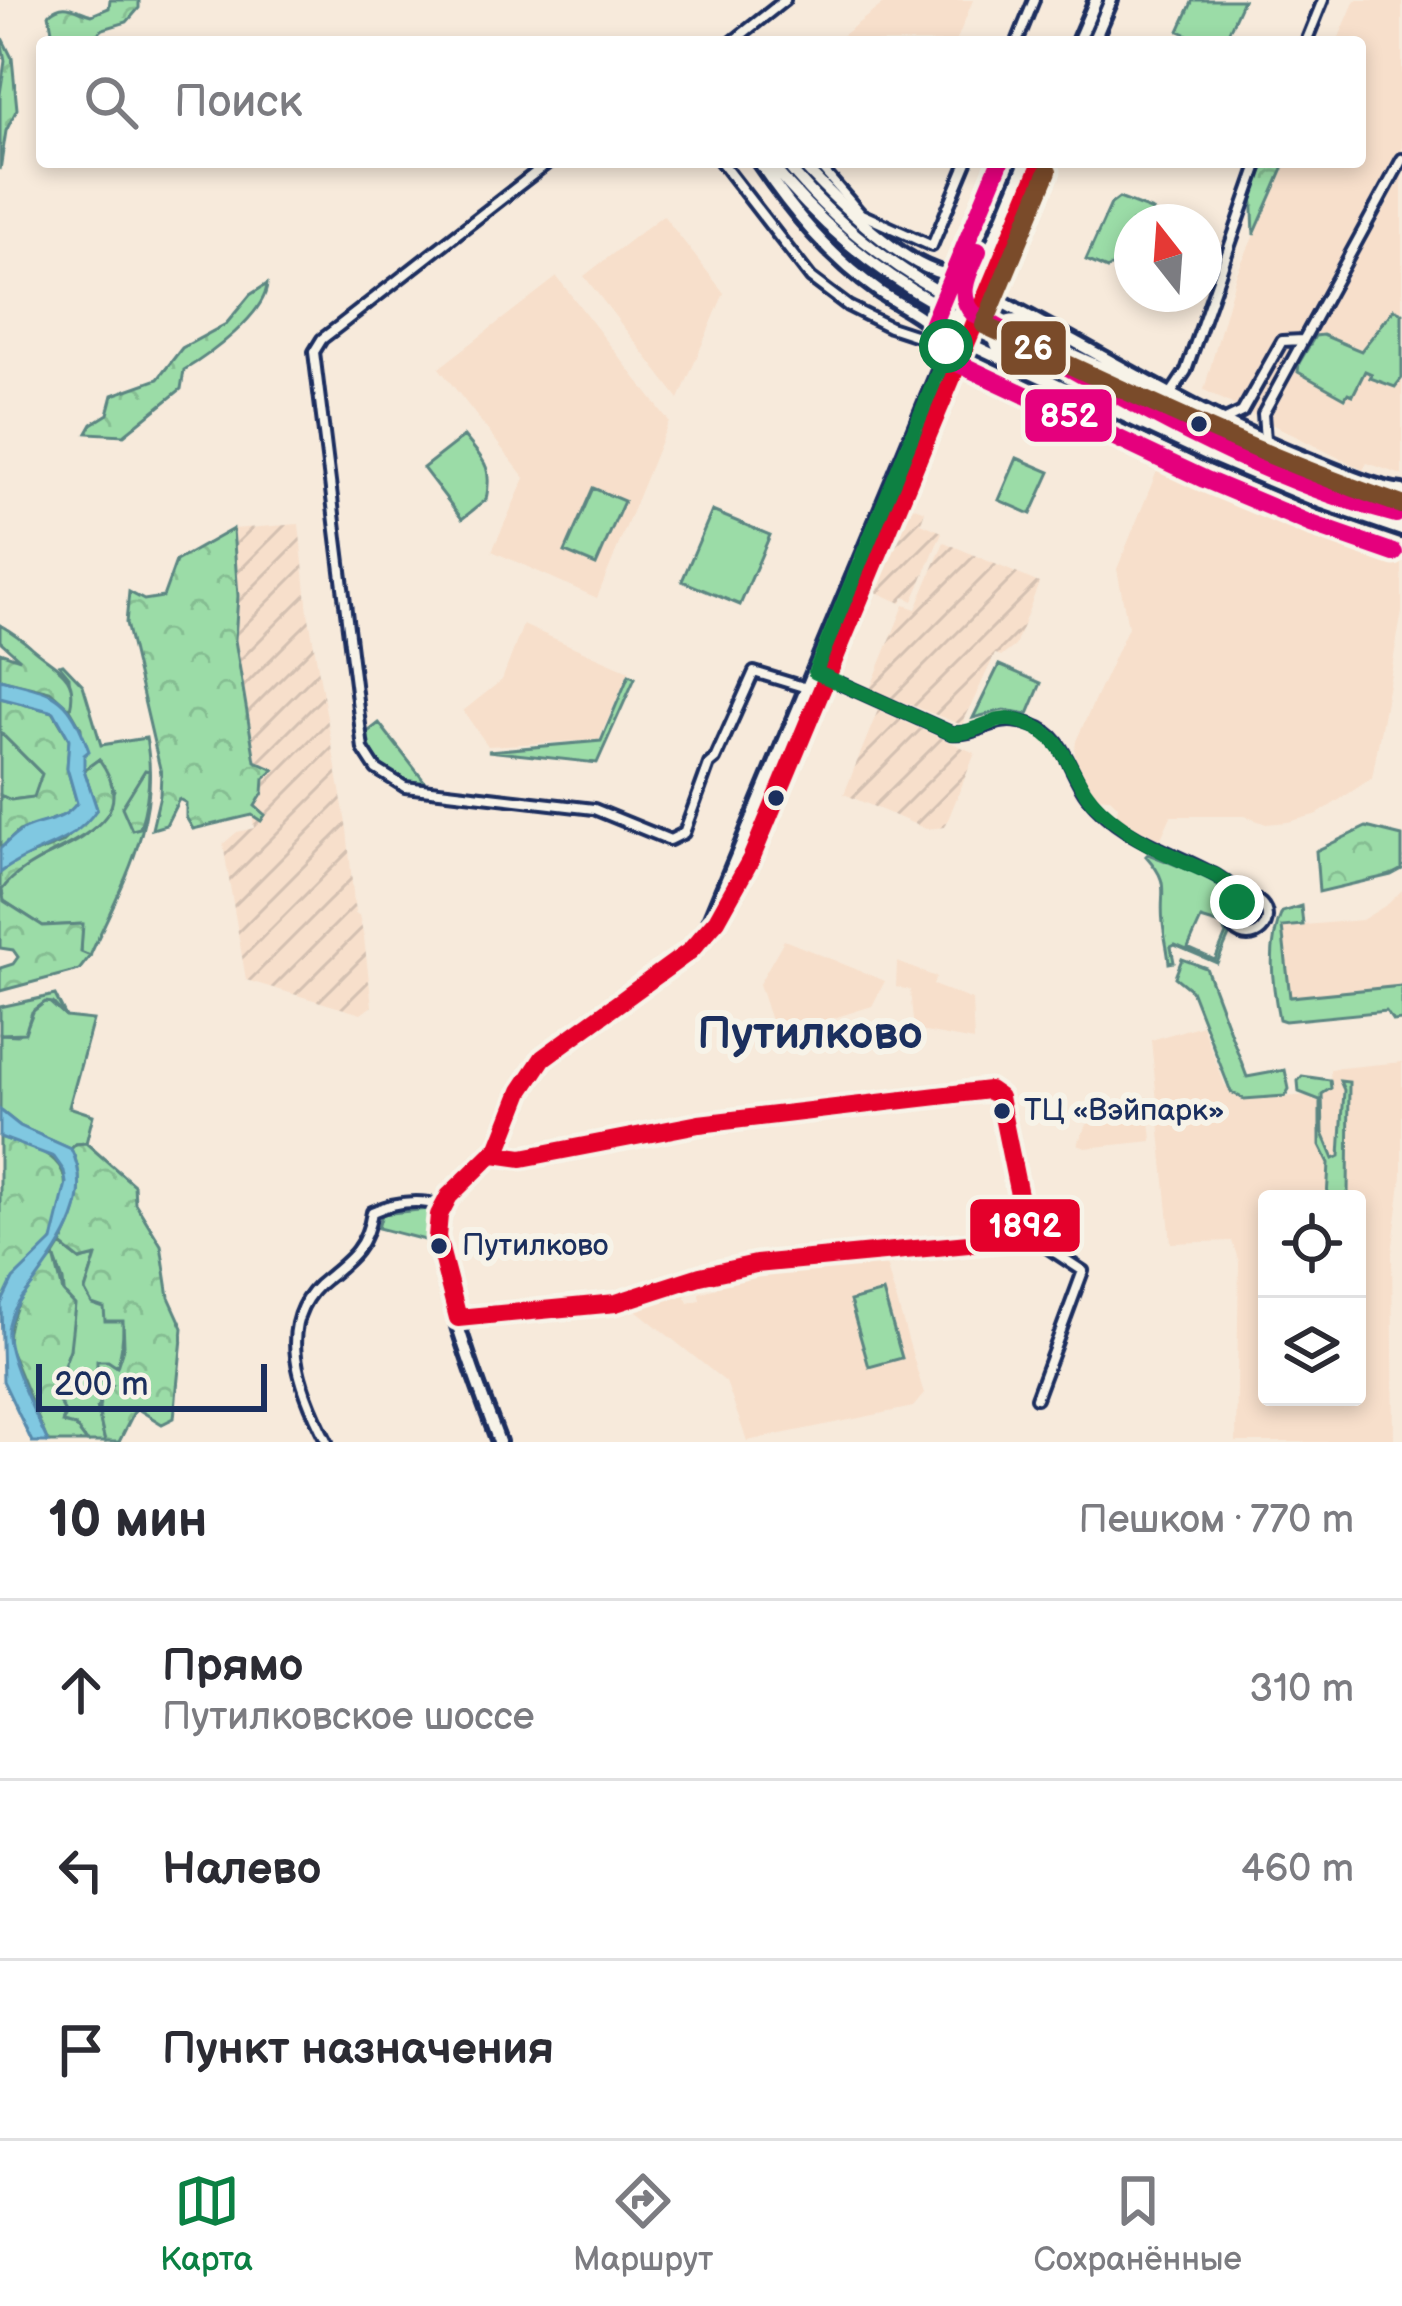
<!DOCTYPE html>
<html lang="ru">
<head>
<meta charset="utf-8">
<style>
  :root { --surface:#fff; --page:#f2f2f3; --text:#2b2b33; --muted:#7c7c81; --line:#e1e1e2; --accent:#0b8043 }
  body { margin:0; font-family:"Balsamiq Sans",sans-serif; background:var(--page); color:var(--text) }
  .controls { position:absolute; right:36px; bottom:36px; display:grid; overflow:hidden; border-radius:12px; box-shadow:0 6px 18px #0003 }
  .controls button { width:108px; height:108px; display:grid; place-items:center; padding:0; border:0; border-bottom:3px solid var(--line); background:var(--surface); color:var(--text); font:60px sans-serif }
  .compass { position:absolute; left:1114px; top:204px; width:108px; height:108px; border-radius:50%; background:var(--surface); box-shadow:0 6px 18px #0003; rotate:343deg }
  .scale { position:absolute; left:36px; bottom:30px; width:231px; box-sizing:border-box; padding-left:12px; border:6px solid #1b2f5e; border-top:0; font-size:33px; line-height:42px; white-space:nowrap; color:#1b2f5e; -webkit-text-stroke:9px #f7f3e8; paint-order:stroke }
  .stop { position:absolute; width:36px; height:36px; margin:-27px; border:9px solid #0b8043; border-radius:50%; background:#fff }
  .stop.end { background:#0b8043; border-color:#fff; box-shadow:0 3px 12px #0008 }
  .list { margin:0; padding:0; list-style:none }
  h2 { display:flex; justify-content:space-between; align-items:center; height:156px; margin:0; padding:0 48px; font-size:51px }
  h2 small { font-size:39px; font-weight:400; color:var(--muted) }
  .list li { display:grid; grid-template-columns:78px 1fr auto; gap:36px; align-items:center; box-sizing:border-box; height:180px; padding:0 48px; border-top:3px solid var(--line) }
  .list b { display:block; font-size:45px; white-space:nowrap }
  .list p { margin:0; font-size:39px; white-space:nowrap; color:var(--muted) }
  .list em { font-size:39px; font-style:normal; color:var(--muted) }
  .icon { flex:none; width:66px; height:66px; fill:none; stroke:currentColor; stroke-width:2; stroke-linecap:round; stroke-linejoin:round }
  .map { position:relative; flex:none; width:1402px; height:1442px; overflow:hidden }
  .search { position:absolute; background:var(--surface); box-shadow:0 6px 18px #0003; left:36px; right:36px; top:36px; height:132px; display:flex; align-items:center; gap:30px; box-sizing:border-box; padding:0 42px; border-radius:12px; color:var(--muted); font-size:45px }
  .sheet { height:696px; background:var(--surface) }
  nav { display:flex; justify-content:space-around; align-items:center; box-sizing:border-box; height:168px; border-top:3px solid var(--line); background:var(--surface); font-size:33px; color:var(--muted) }
  nav a { display:grid; justify-items:center; gap:6px }
  nav .on { color:var(--accent) }
  .map>svg:first-child { display:block }
  .built { fill:#f7dfcb; fill-rule:evenodd }
  .industrial { fill:url(#industrial-furrows) }
  .green { fill:#9bdca7; stroke:#5b8682; stroke-width:3; fill-rule:evenodd }
  .forest { fill:url(#forest-crowns); stroke:#5b8682; stroke-width:3 }
  .water { fill:#80c8e1; stroke:#588bad; stroke-width:3 }
  .lines { fill:none; stroke-linecap:round; stroke-linejoin:round }
  .secondary-tunnel { stroke:#cbc5c2; stroke-width:10; stroke-dasharray:10 5; stroke-linecap:butt }
  .street-casing { stroke:#1b2f5e; stroke-width:16 }
  .secondary-casing { stroke:#1b2f5e; stroke-width:20 }
  .street { stroke:#f7f3e8; stroke-width:8 }
  .secondary { stroke:#f7f3e8; stroke-width:10 }
  .bus-1-casing { stroke:#f7f3e8; stroke-width:27 }
  .bus-2-casing { stroke:#f7f3e8; stroke-width:27 }
  .bus-3-casing { stroke:#f7f3e8; stroke-width:27 }
  .bus-1 { stroke:#e4002b; stroke-width:18 }
  .bus-2 { stroke:#e5007d; stroke-width:18 }
  .bus-3 { stroke:#7a4b2a; stroke-width:18 }
  .route { stroke:#0b8043; stroke-width:15 }
  .bus-dot { fill:#1b2f5e; stroke:#f7f3e8; stroke-width:4.5 }
  .labels { text-anchor:middle; dominant-baseline:central; stroke-width:12; stroke-linejoin:round; paint-order:stroke }
  .bus-label { font-size:30px; fill:#1b2f5e; stroke:#f7f3e8; text-anchor:start }
  .district-label { font-size:45px; font-weight:bold; fill:#1b2f5e; stroke:#f7f3e8 }
  .line-badge { stroke:#f7f3e8; stroke-width:4.5 }
  .badge-label { font-size:33px; text-anchor:middle; font-weight:bold; fill:#fff }
</style>
</head>
<body>
<div class="map">
<svg width="1402" height="1442" viewBox="0 0 1402 1442">
  <defs>
    <pattern id="industrial-furrows" width="10" height="10" patternUnits="userSpaceOnUse" patternTransform="scale(3)"><rect width="10" height="10" fill="#f7dfcb"/><path d="M-1 1l2-2M0 10L10 0M9 11l2-2" fill="none" stroke="#d3c0b1"/></pattern>
    <pattern id="forest-crowns" width="20" height="18" patternUnits="userSpaceOnUse" patternTransform="scale(3)"><rect width="20" height="18" fill="#9bdca7"/><path d="M2 6a3 3 0 1 1 6 0M12 15a3 3 0 1 1 6 0" fill="none" stroke="#85bd92"/></pattern>
  </defs>
  <rect width="100%" height="100%" fill="#f7eadb"/>
  <filter id="ink" filterUnits="userSpaceOnUse"><feTurbulence type="fractalNoise" baseFrequency=".00833" numOctaves="2"/><feDisplacementMap in="SourceGraphic" scale="24" xChannelSelector="R" yChannelSelector="G"/><feConvolveMatrix kernelMatrix="1 2 1 2 8 2 1 2 1" color-interpolation-filters="sRGB"/></filter>
  <g filter="url(#ink)">
    <path class="built" d="M 888,0 L 973,0 L 956,42 L 834,42 Z
      M 1355,0 L 1402,0 L 1402,475 L 1367,463 L 1363,470 L 1204,390 L 1236,275 L 1287,162 L 1360,162 L 1360,42 L 1337,42 Z
      M 663,215 L 724,293 L 679,399 L 584,276 Z
      M 557,277 L 669,421 L 597,598 L 492,551 L 525,478 L 439,368 Z
      M 1164,454 L 1402,558 L 1402,612 L 1372,778 L 1318,814 L 1288,822 L 1266,824 L 1245,816 L 1171,816 L 1157,847 L 1116,817 L 1118,806 L 1110,798 L 1095,797 L 1074,757 L 1076,741 L 1128,627 L 1117,569 Z
      M 523,625 L 629,671 L 599,740 L 488,746 L 463,711 L 502,680 Z
      M 1402,890 L 1402,986 L 1290,997 L 1282,927 L 1362,920 L 1388,904 Z
      M 784,940 L 885,981 L 872,1006 L 776,1036 L 759,984 Z
      M 897,962 L 936,977 L 933,985 L 972,1000 L 974,1041 L 914,1030 L 910,990 L 896,987 Z
      M 1202,1025 L 1225,1085 L 1244,1099 L 1314,1095 L 1331,1088 L 1330,1069 L 1402,1062 L 1402,1175 L 1392,1253 L 1394,1442 L 1236,1442 L 1239,1262 L 1232,1241 L 1171,1243 L 1151,1040 ZM 1267,1199 L 1357,1199 L 1357,1397 L 1267,1397 Z
      M 1148,1097 L 1152,1141 L 1085,1148 L 1077,1144 L 1099,1102 Z
      M 885,1261 L 924,1394 L 913,1407 L 747,1441 L 726,1382 L 636,1310 L 637,1301 L 682,1287 L 688,1303 L 700,1300 L 699,1293 L 717,1288 L 716,1281 Z"/>
    <path class="industrial" d="M 912,506 L 925,511 L 921,523 L 942,532 L 913,601 L 904,597 L 901,603 L 874,591 Z
      M 299,524 L 308,612 L 347,829 L 355,914 L 359,915 L 364,938 L 372,1006 L 361,1014 L 246,980 L 223,844 L 237,832 L 254,828 L 252,815 L 260,821 L 255,807 L 263,793 L 264,779 L 273,770 L 255,761 L 235,640 L 238,596 L 233,529 Z
      M 944,542 L 1039,583 L 1015,646 L 1002,656 L 995,654 L 962,725 L 870,689 L 904,605 L 916,609 Z
      M 878,710 L 975,753 L 945,827 L 926,829 L 844,794 Z"/>
    <path class="green" d="M 1193,0 L 1243,0 L 1224,42 L 1204,42 L 1179,31 Z
      M 1119,198 L 1153,211 L 1148,222 L 1132,222 L 1130,255 L 1107,269 L 1086,260 L 1111,204 Z
      M 1394,309 L 1402,313 L 1402,378 L 1395,387 L 1370,378 L 1372,374 L 1365,371 L 1353,395 L 1348,393 L 1345,398 L 1298,372 L 1299,363 L 1315,336 L 1323,335 L 1361,351 Z
      M 1172,410 L 1213,428 L 1204,447 L 1167,428 L 1165,416 Z
      M 1216,429 L 1373,494 L 1402,502 L 1402,523 L 1331,500 L 1334,493 L 1341,495 L 1344,490 L 1331,484 L 1323,497 L 1207,448 Z
      M 464,436 C 484,461 493,466 486,500 L 462,519 L 423,468 Z
      M 1017,458 L 1050,472 L 1031,514 L 999,500 Z
      M 593,488 L 624,501 L 596,565 L 565,552 Z
      M 712,511 L 770,535 L 740,605 L 682,581 Z
      M 63,664 L 83,685 L 101,745 L 146,738 C 162,820 122,883 90,956 L 81,953 L 82,924 L 43,926 L 4,901 L 1,890 C 21,861 55,856 82,838 C 98,828 105,806 114,790 L 99,759 L 84,770 L 81,728 L 70,709 L 69,677 L 59,665 Z
      M 999,665 L 1041,683 L 1028,714 L 1004,710 L 973,718 Z
      M 629,675 L 635,678 L 597,763 L 488,751 L 601,741 Z
      M 379,723 L 428,786 C 393,781 376,768 365,734 Z
      M 0,732 L 42,774 L 35,797 L 11,800 L 0,795 Z
      M 1148,854 L 1213,879 L 1221,891 L 1220,916 L 1229,936 L 1217,963 L 1175,945 L 1171,947 L 1174,962 L 1169,963 C 1168,950 1164,936 1163,923 C 1159,890 1172,885 1146,856 ZM 1201,919 L 1221,925 L 1226,934 L 1215,960 L 1188,948 Z
      M 1301,906 L 1303,925 L 1282,927 L 1290,997 L 1402,986 L 1402,1020 L 1393,1021 L 1386,1011 L 1285,1021 L 1279,1019 C 1272,983 1267,946 1282,912 Z
      M 1182,959 L 1206,968 L 1247,1077 L 1285,1070 L 1289,1089 L 1285,1096 L 1244,1099 L 1231,1092 L 1191,990 L 1175,977 Z
      M 48,1001 L 66,1017 L 93,1020 L 69,1107 L 93,1115 L 86,1143 L 76,1144 L 71,1149 L 20,1126 L 0,1110 L 0,1034 L 17,1035 L 27,1027 L 35,1007 Z
      M 1302,1076 L 1330,1080 L 1331,1088 L 1322,1094 L 1323,1133 L 1334,1159 L 1340,1156 L 1344,1090 L 1340,1081 L 1349,1082 L 1348,1199 L 1327,1199 L 1329,1163 L 1320,1145 L 1320,1100 L 1299,1092 L 1298,1081 Z
      M 428,1209 L 425,1240 L 378,1228 L 382,1214 Z
      M 61,1245 L 80,1260 L 96,1256 L 85,1291 L 123,1320 C 124,1354 116,1380 97,1408 L 105,1442 L 87,1442 L 75,1426 L 62,1423 L 65,1418 L 54,1393 L 70,1349 L 63,1281 L 54,1256 Z
      M 883,1292 L 902,1358 L 869,1367 L 850,1301 Z"/>
    <path class="forest" d="M 110,0 L 139,0 L 139,8 L 127,22 L 103,29 L 88,42 L 54,42 L 49,14 C 64,0 74,10 92,15 L 109,8 Z
      M 0,34 L 12,58 L 17,109 L 6,131 L 0,170 L 0,94 L 5,61 Z
      M 1264,162 L 1286,162 L 1254,235 L 1252,188 Z
      M 267,284 C 266,314 208,356 184,370 L 181,389 L 124,435 L 87,433 L 92,424 L 108,414 L 113,395 L 158,379 L 182,348 L 226,324 L 250,295 Z
      M 233,529 L 238,596 L 235,640 L 255,761 L 274,770 L 264,779 L 263,793 L 255,806 L 265,815 L 261,821 L 252,815 L 193,829 L 186,817 L 186,803 L 179,799 L 166,825 L 152,829 L 160,795 L 161,773 L 126,623 L 129,592 L 144,600 L 163,597 L 176,561 Z
      M 0,625 C 12,632 22,639 32,648 C 55,668 79,673 70,709 L 50,691 L 0,679 L 0,652 L 20,659 L 0,641 Z
      M 0,698 L 53,712 L 69,739 L 67,768 L 77,803 L 68,814 L 19,831 L 0,849 L 0,795 L 11,800 L 34,797 L 42,774 L 0,732 Z
      M 99,759 C 154,836 34,843 2,890 L 4,901 L 43,926 L 83,924 L 81,952 L 90,956 L 79,970 L 0,991 L 0,968 L 13,964 L 18,957 L 13,950 L 0,948 L 0,873 L 15,861 L 62,843 L 97,809 L 84,770 Z
      M 145,770 L 149,771 C 149,791 146,809 140,828 L 132,830 L 122,807 Z
      M 1366,827 L 1402,836 L 1402,869 L 1391,875 L 1319,892 L 1316,851 Z
      M 55,995 L 66,1017 L 53,1003 L 45,1002 L 32,1012 L 25,1033 L 0,1034 L 0,1007 Z
      M 0,1137 C 40,1150 78,1157 62,1209 C 59,1221 57,1234 50,1244 C 28,1275 14,1267 0,1311 Z
      M 86,1143 L 134,1185 L 135,1203 L 161,1245 L 169,1297 L 183,1328 L 174,1418 L 162,1424 L 136,1408 L 119,1442 L 105,1442 C 100,1420 92,1400 112,1385 L 97,1378 L 97,1361 L 108,1361 L 117,1367 L 124,1345 L 123,1321 L 105,1321 L 104,1308 L 92,1304 L 85,1291 L 96,1256 L 80,1260 L 61,1245 C 77,1213 88,1183 71,1149 L 76,1144 Z
      M 54,1256 L 63,1292 L 75,1305 L 70,1349 L 54,1393 L 65,1413 L 62,1423 L 75,1426 L 87,1442 L 48,1442 L 8,1345 C 8,1309 30,1282 54,1256 Z"/>
    <path class="water" d="M 0,679 C 56,694 67,691 89,751 L 84,755 L 84,770 L 97,809 C 73,846 33,847 0,873 L 0,849 C 7,842 15,834 24,829 C 44,819 62,823 77,803 L 67,768 L 69,739 L 54,712 L 0,698 Z
      M 0,1110 L 20,1126 L 71,1149 C 96,1199 62,1244 34,1283 C 22,1299 11,1308 8,1330 C 5,1354 37,1418 48,1442 L 32,1442 L 3,1381 L 1,1304 L 13,1279 L 52,1241 L 66,1183 L 64,1171 L 54,1157 L 0,1137 Z"/>
    <g class="lines">
      <path class="secondary-tunnel" d="M 943,294 L 1020,331
        M 938,305 L 1014,342"/>
      <g class="street-casing">
        <path id="street" d="M 732,42 L 785,0
          M 1017,42 L 1034,0
          M 1306,42 L 1323,0
          M 549,162 L 339,326 L 322,339 L 314,352 L 363,749 L 376,769 L 405,787 L 594,809 L 670,840 L 684,833 L 709,764 L 715,759 L 754,672 L 820,692
          M 721,162 L 811,278 L 848,306 L 890,327 L 945,345
          M 816,162 L 861,214 L 932,246 L 967,162
          M 931,323 L 950,319 L 961,307 L 960,286 L 948,275
          M 1001,357 L 993,340 C 997,319 1012,317 1031,320
          M 1170,395 L 1186,371 L 1259,162
          M 1223,421 L 1242,412 L 1282,341 L 1303,340
          M 1265,440 L 1263,414 L 1402,159
          M 815,672 L 951,733 C 985,736 991,712 1032,725 C 1066,736 1068,771 1087,796 C 1121,839 1167,849 1213,874 C 1227,881 1236,892 1251,899
          M1229 917a19 19 0 1 1 38 0a19 19 0 1 1-38 0Z
          M 494,1154 L 522,1158 L 699,1124 L 989,1090 L 999,1097 L 1027,1234
          M 1027,1234 L 1083,1271 L 1036,1398
          M 458,1318 L 616,1303 L 700,1276 L 756,1264 L 1011,1240 L 1027,1234
          M 327,1442 C 301,1392 271,1321 326,1279 C 351,1259 367,1246 372,1212 C 394,1202 419,1199 442,1206"/>
      </g>
      <g class="secondary-casing">
        <path id="secondary" d="M 1078,42 L 1096,0
          M 1093,42 L 1111,0
          M 759,162 C 793,212 830,257 880,292 C 903,308 942,322 946,353
          M 769,162 C 818,222 870,267 938,305
          M 785,162 C 829,218 881,259 943,294
          M 800,162 C 830,194 932,303 980,269
          M 984,293 C 1095,349 1198,417 1314,462 C 1343,473 1371,487 1402,491
          M 1020,331 L 1152,390
          M 962,340 L 1213,457 L 1320,502 L 1402,530
          M 1014,342 L 1134,415
          M 710,920 L 1026,162
          M 499,1442 C 482,1395 422,1247 442,1206 C 455,1180 485,1171 499,1147 C 517,1118 517,1083 543,1058 C 587,1016 646,991 691,950 C 718,925 735,892 751,859 L 1042,162"/>
      </g>
      <use href="#street" class="street"/>
      <use href="#secondary" class="secondary"/>
      <g class="bus-1-casing">
        <path id="bus-1" d="M 494,1154 L 522,1158 L 699,1124 L 989,1090 L 999,1097 L 1027,1234 L 1011,1240 L 756,1264 L 700,1276 L 616,1303 L 458,1318 L 437,1237 L 439,1215 L 449,1196 L 499,1147 L 521,1091 L 543,1058 L 690,951 L 717,920 L 751,859 L 1042,162"/>
      </g>
      <g class="bus-2-casing">
        <path id="bus-2" d="M 1000,162 L 930,330 L 929,341 L 936,353 L 1204,479 L 1311,524 L 1394,553
          M 978,251 C 969,273 955,295 974,314 C 1107,388 1247,476 1396,514"/>
      </g>
      <g class="bus-3-casing">
        <path id="bus-3" d="M 1048,171 L 984,325 C 1122,389 1258,456 1402,505"/>
      </g>
      <use href="#bus-1" class="bus-1"/>
      <use href="#bus-2" class="bus-2"/>
      <use href="#bus-3" class="bus-3"/>
    </g>
  </g>
  <g class="lines" filter="url(#ink)">
    <path class="route" d="M 946,346 L 946,353 L 815,672 L 951,733 C 974,735 992,716 1014,720 C 1072,732 1065,777 1101,810 C 1136,842 1173,857 1215,875 L 1225,882 L 1232,906 L 1237,902"/>
  </g>
  <g class="bus-dot">
    <circle cx="1199" cy="424" r="10"/>
    <circle cx="776" cy="798" r="10"/>
    <circle cx="1002" cy="1111" r="10"/>
    <circle cx="439" cy="1246" r="10"/>
  </g>
  <g class="labels">
    <g class="bus-label">
      <text x="1024" y="1111">ТЦ «Вэйпарк»</text>
      <text x="462" y="1246">Путилково</text>
    </g>
    <g class="district-label">
      <text x="810" y="1034">Путилково</text>
    </g>
  </g>
  <g class="line-badge">
    <rect x="999" y="319" width="69" height="58" rx="12" fill="#7a4b2a"/>
    <rect x="1023" y="387" width="91" height="57" rx="12" fill="#e5007d"/>
    <rect x="968" y="1197" width="114" height="57" rx="12" fill="#e4002b"/>
  </g>
  <g class="badge-label">
    <text x="1033" y="359">26</text>
    <text x="1069" y="427">852</text>
    <text x="1025" y="1237">1892</text>
  </g>
</svg>
<div class="controls">
<button><svg class="icon" aria-label="locate" viewBox="0 0 24 24"><circle cx="12" cy="12" r="6"/><path d="M12 2v4M12 18v4M2 12h4M18 12h4"/></svg></button>
<button><svg class="icon" aria-label="layers" viewBox="0 0 24 24"><path d="M12 4l9 5-9 5-9-5zM3 14l9 5 9-5"/></svg></button>
</div>
<svg class="compass" viewBox="-18 -18 36 36"><path d="M0-13l5 13h-10z" fill="#e53935"/><path d="M0 13l5-13h-10z" fill="#7c7c81"/></svg>
<div class="scale">200 m</div>
<div class="stop" style="left:946px;top:346px"></div>
<div class="stop end" style="left:1237px;top:902px"></div>
<div class="search"><svg class="icon" aria-label="search" viewBox="0 0 24 24"><circle cx="10" cy="10" r="6"/><path d="M15 15l6 6"/></svg>Поиск</div>
</div>
<section class="sheet">
<h2>10 мин<small>Пешком · 770 m</small></h2>
<ul class="list">
<li><svg class="icon" aria-label="ahead" viewBox="0 0 24 24"><path d="M12 20V5M6 11l6-6 6 6"/></svg><div><b>Прямо</b><p>Путилковское шоссе</p></div><em>310 m</em></li>
<li><svg class="icon" aria-label="left" viewBox="0 0 24 24"><path d="M17 20v-9H6M10 6l-5 5 5 5"/></svg><div><b>Налево</b></div><em>460 m</em></li>
<li><svg class="icon" aria-label="arrive" viewBox="0 0 24 24"><path d="M6 21V4h12l-3 4 3 4H6"/></svg><div><b>Пункт назначения</b></div></li>
</ul>
</section>
<nav>
<a class="on"><svg class="icon" aria-label="map" viewBox="0 0 24 24"><path d="M3 6l6-2 6 2 6-2v14l-6 2-6-2-6 2zM9 4v14M15 6v14"/></svg>Карта</a>
<a><svg class="icon" aria-label="directions" viewBox="0 0 24 24"><path d="M12 3l9 9-9 9-9-9zM9 14v-3h6M13 9l2 2-2 2"/></svg>Маршрут</a>
<a><svg class="icon" aria-label="saved" viewBox="0 0 24 24"><path d="M7 4h10v16l-5-4-5 4z"/></svg>Сохранённые</a>
</nav>
</body>
</html>
